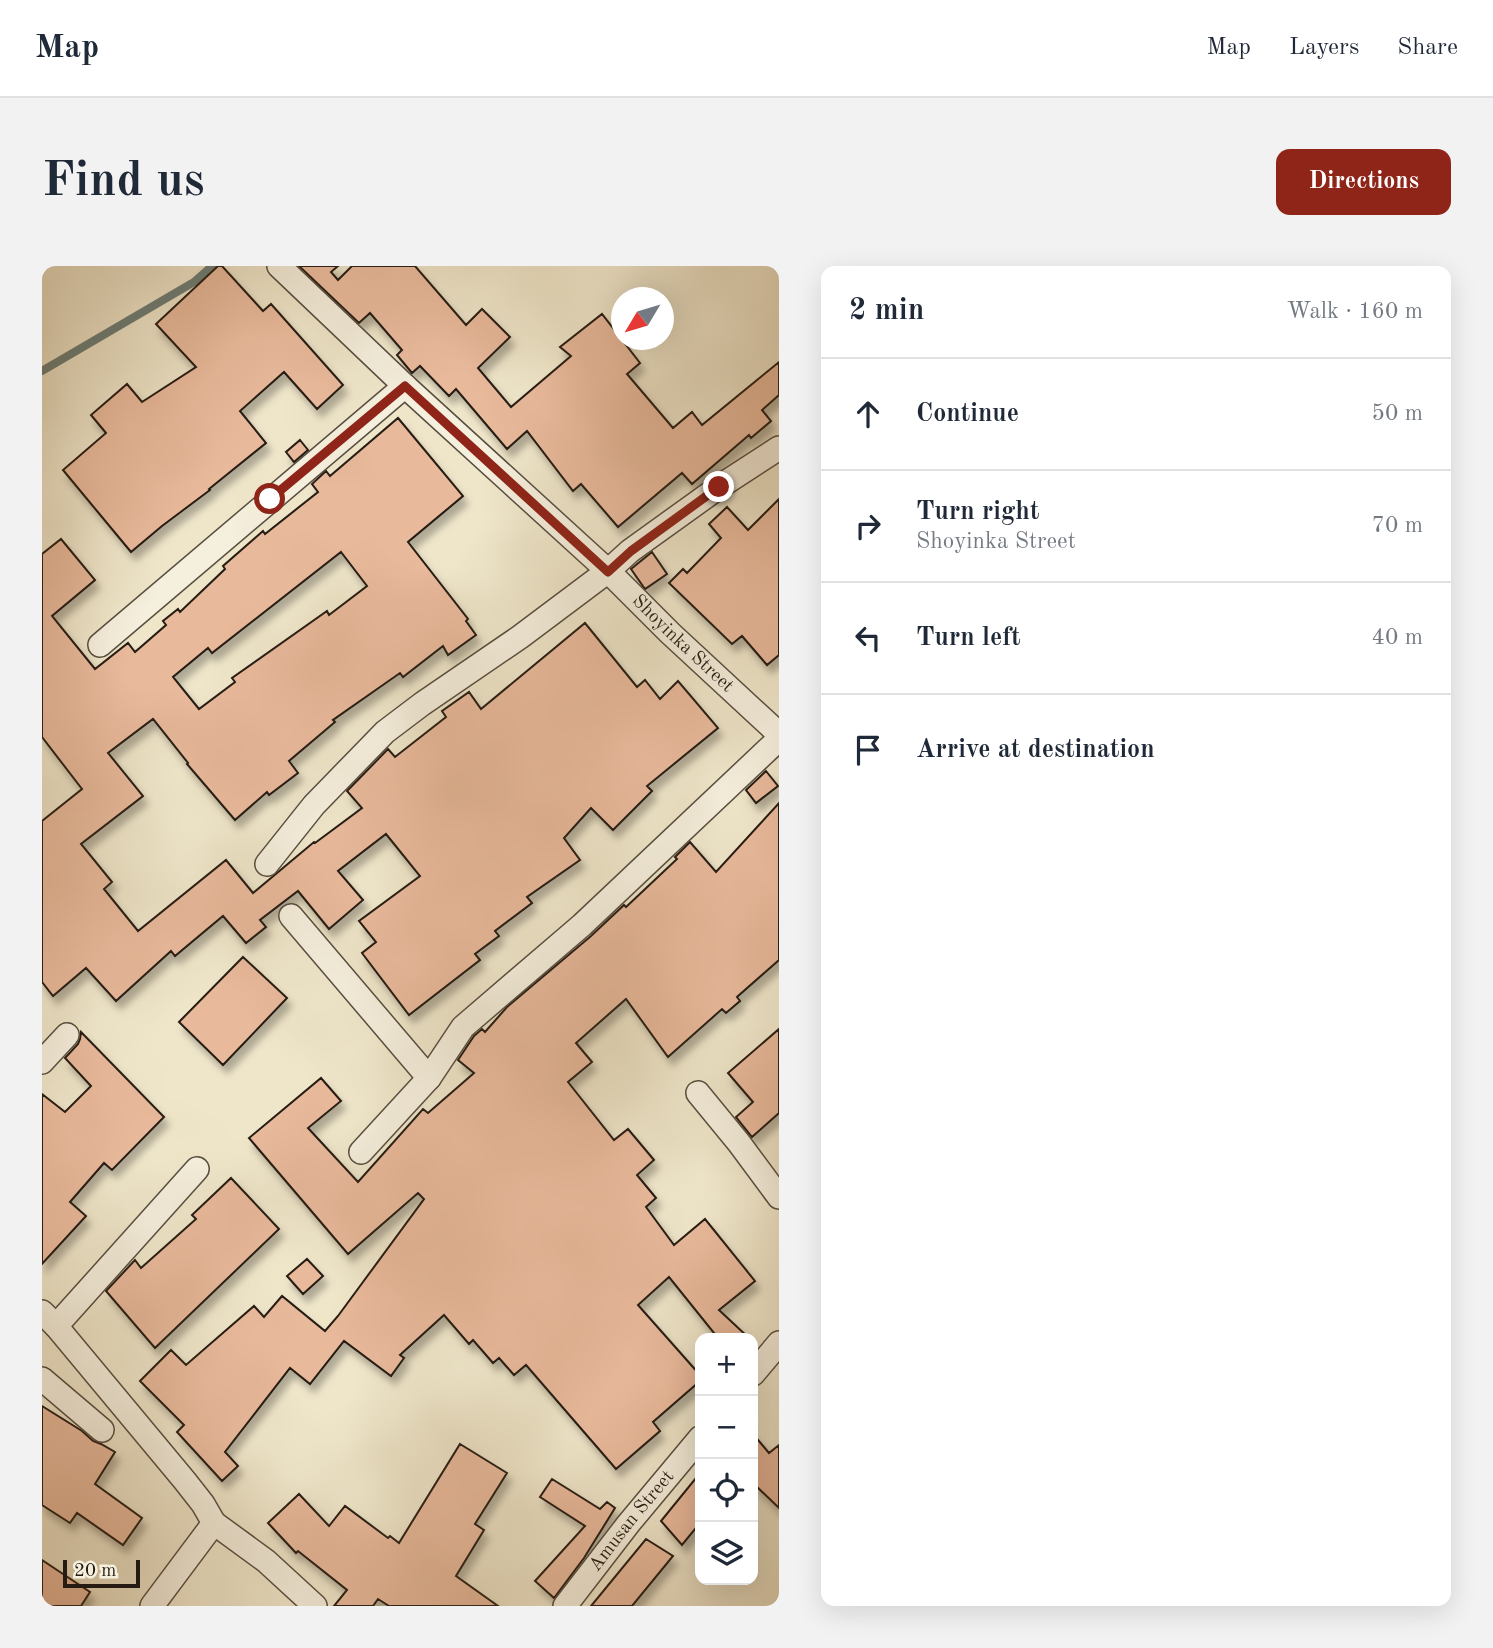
<!DOCTYPE html>
<html lang="en">
<head>
<meta charset="utf-8">
<style>
  :root { --surface:#fff; --page:#f2f2f3; --text:#1f2937; --muted:#747a83; --line:#e0e1e3; --accent:#8f2418 }
  body { margin:0; font-family:"Old Standard TT",serif; background:var(--page); color:var(--text) }
  .controls { position:absolute; right:21px; bottom:21px; display:grid; overflow:hidden; border-radius:14px; box-shadow:0 7px 28px #0002 }
  .controls button { width:63px; height:63px; display:grid; place-items:center; padding:0; border:0; border-bottom:2px solid var(--line); background:var(--surface); color:var(--text); font:35px sans-serif }
  .compass { position:absolute; left:569px; top:21px; width:63px; height:63px; border-radius:50%; background:var(--surface); box-shadow:0 7px 28px #0002; rotate:232deg }
  .scale { position:absolute; left:21px; bottom:18px; width:77px; box-sizing:border-box; padding-left:7px; border:4px solid #261b12; border-top:0; font-size:19px; line-height:24px; white-space:nowrap; color:#261b12; -webkit-text-stroke:5px #f5efdd; paint-order:stroke }
  .stop { position:absolute; width:21px; height:21px; margin:-16px; border:5px solid #8f2418; border-radius:50%; background:#fff }
  .stop.end { background:#8f2418; border-color:#fff; box-shadow:0 2px 7px #0008 }
  .list { margin:0; padding:0; list-style:none }
  h2 { display:flex; justify-content:space-between; align-items:center; height:91px; margin:0; padding:0 28px; font-size:30px }
  h2 small { font-size:23px; font-weight:400; color:var(--muted) }
  .list li { display:grid; grid-template-columns:46px 1fr auto; gap:21px; align-items:center; box-sizing:border-box; height:112px; padding:0 28px; border-top:2px solid var(--line) }
  .list b { display:block; font-size:26px; white-space:nowrap }
  .list p { margin:0; font-size:23px; white-space:nowrap; color:var(--muted) }
  .list em { font-size:23px; font-style:normal; color:var(--muted) }
  .icon { flex:none; width:38px; height:38px; fill:none; stroke:currentColor; stroke-width:2; stroke-linecap:round; stroke-linejoin:round }
  .map { position:relative; flex:none; width:737px; height:1340px; overflow:hidden; border-radius:14px }
  header { display:flex; align-items:center; gap:42px; box-sizing:border-box; height:98px; padding:0 35px; background:var(--surface); border-bottom:2px solid var(--line) }
  header strong { font-size:33px }
  nav { display:flex; gap:38px; margin-inline-start:auto; font-size:24px }
  .intro { display:flex; align-items:center; justify-content:space-between; box-sizing:border-box; height:168px; padding:0 42px }
  h1 { margin:0; font-size:49px }
  .button { padding:18px 32px; border-radius:14px; background:var(--accent); color:#fff; font-size:24px; font-weight:700 }
  main { display:flex; gap:42px; padding:0 42px }
  aside { flex:1; background:var(--surface); border-radius:14px; box-shadow:0 7px 28px #0002 }
  .map>svg:first-child { display:block }
  .lines { fill:none; stroke-linecap:round; stroke-linejoin:round }
  .stream { stroke:#6c7d77; stroke-width:8 }
  .building { fill:#e8b99b; stroke:#261b12; stroke-width:2; fill-rule:evenodd; filter:url(#shadow) }
  .street-casing { stroke:#584e40; stroke-width:26 }
  .street { stroke:#f5efdd; stroke-width:23 }
  .route { stroke:#8f2418; stroke-width:9 }
  .labels { text-anchor:middle; dominant-baseline:central; stroke-width:5; stroke-linejoin:round; paint-order:stroke }
  .street-label { font-size:19px; fill:#261b12; stroke:#f5efdd }
</style>
</head>
<body>
<header>
<strong>Map</strong>
<nav><a>Map</a><a>Layers</a><a>Share</a></nav>
</header>
<div class="intro"><h1>Find us</h1><a class="button">Directions</a></div>
<main>
<div class="map">
<svg width="737" height="1340" viewBox="0 0 737 1340">
  <defs>
    <filter id="shadow"><feDropShadow dx="4.5" dy="8" stdDeviation="3.5" flood-color="#0004"/></filter>
  </defs>
  <rect width="100%" height="100%" fill="#efe6ca"/>
  <filter id="stains"><feTurbulence type="fractalNoise" baseFrequency=".00286" numOctaves="4"/><feColorMatrix values="0 0 0 0 .2 0 0 0 0 .09 0 0 0 0 .02 0 0 0 .5 -.17"/></filter>
  <radialGradient id="worn" r=".72"><stop offset=".6" stop-color="#630" stop-opacity="0"/><stop offset="1" stop-color="#630" stop-opacity=".3"/></radialGradient>
  <g class="lines">
    <path class="stream" d="M 0,105 L 152,16 L 170,0"/>
  </g>
  <path class="building" d="M 176,0 L 180,0 L 221,45 L 229,38 L 301,119 L 275,143 L 242,106 L 198,145 L 224,177 L 167,223 L 168,224 L 120,260 L 89,286 L 21,204 L 64,167 L 49,149 L 85,118 L 100,136 L 154,101 L 114,58 Z
    M 257,0 L 296,0 L 289,6 L 296,14 L 310,0 L 373,0 L 424,59 L 440,43 L 468,71 L 436,102 L 469,141 L 529,90 L 518,81 L 560,48 L 598,97 L 585,108 L 631,162 L 650,146 L 660,159 L 737,96 L 737,129 L 720,144 L 729,155 L 709,172 L 707,169 L 650,218 L 640,207 L 576,261 L 539,218 L 531,225 L 485,165 L 465,183 L 414,123 L 407,130 L 378,100 L 370,107 L 355,89 L 360,84 L 328,47 L 317,57 Z
    M 356,152 L 421,230 L 366,276 L 426,353 L 424,355 L 434,369 L 406,389 L 401,380 L 361,411 L 358,407 L 291,454 L 293,456 L 247,495 L 256,507 L 227,529 L 225,526 L 193,554 L 145,498 L 146,497 L 111,453 L 66,487 L 101,530 L 39,578 L 70,616 L 62,623 L 96,665 L 184,594 L 211,627 L 272,576 L 273,577 L 320,542 L 305,525 L 346,483 L 353,491 L 404,451 L 400,445 L 427,426 L 439,443 L 543,357 L 595,421 L 603,414 L 618,433 L 636,415 L 676,462 L 605,520 L 610,525 L 571,564 L 549,542 L 522,572 L 538,594 L 485,631 L 490,637 L 453,665 L 457,670 L 433,688 L 438,694 L 367,749 L 320,687 L 334,676 L 317,655 L 378,610 L 344,568 L 296,605 L 321,634 L 287,663 L 256,625 L 218,654 L 224,661 L 204,677 L 181,650 L 133,690 L 129,685 L 74,735 L 44,702 L 11,730 L 0,716 L 0,555 L 40,523 L 0,471 L 0,288 L 19,273 L 53,314 L 10,350 L 53,403 L 86,377 L 93,386 L 124,359 L 121,355 L 136,343 L 138,346 L 183,303 L 181,300 L 221,265 L 223,268 L 276,226 L 270,218 L 284,205 L 288,210 ZM 299,286 L 325,320 L 287,349 L 285,345 L 190,412 L 193,416 L 157,443 L 131,411 L 166,382 L 170,387 Z
    M 258,174 L 266,184 L 252,196 L 244,186 Z
    M 737,233 L 737,389 L 725,399 L 700,370 L 690,378 L 627,317 L 641,303 L 645,307 L 679,272 L 667,258 L 685,241 L 706,264 Z
    M 610,286 L 625,308 L 603,323 L 589,303 Z
    M 724,505 L 736,520 L 714,537 L 704,524 Z
    M 737,537 L 737,694 L 695,731 L 698,735 L 684,747 L 680,743 L 626,791 L 584,733 L 534,777 L 550,796 L 526,816 L 572,874 L 586,863 L 612,894 L 595,909 L 614,932 L 604,941 L 632,979 L 663,953 L 713,1015 L 677,1044 L 707,1072 L 676,1072 L 627,1011 L 596,1039 L 658,1109 L 658,1115 L 611,1156 L 618,1165 L 574,1203 L 484,1099 L 472,1109 L 457,1092 L 451,1097 L 431,1074 L 427,1078 L 402,1049 L 358,1089 L 362,1092 L 349,1110 L 302,1075 L 268,1118 L 248,1102 L 183,1186 L 196,1200 L 180,1215 L 135,1166 L 142,1159 L 98,1115 L 129,1084 L 144,1099 L 212,1040 L 222,1051 L 240,1030 L 283,1065 L 296,1050 L 382,933 L 376,927 L 306,988 L 207,872 L 279,812 L 299,835 L 266,862 L 316,916 L 381,843 L 386,847 L 432,807 L 416,794 L 432,770 L 440,763 L 443,766 L 465,741 L 549,670 L 582,639 L 584,641 L 635,593 L 633,591 L 648,576 L 674,606 Z
    M 201,691 L 245,732 L 181,799 L 137,756 Z
    M 737,763 L 737,847 L 710,871 L 694,851 L 711,836 L 686,807 Z
    M 39,766 L 122,851 L 70,904 L 62,897 L 28,936 L 44,950 L 0,998 L 0,828 L 23,846 L 49,820 L 23,792 L 36,778 L 38,773 Z
    M 189,912 L 237,963 L 113,1082 L 64,1025 L 93,994 L 99,1002 L 154,953 L 150,949 Z
    M 265,993 L 281,1010 L 261,1028 L 245,1010 Z
    M 0,1140 L 40,1165 L 51,1175 L 59,1178 L 73,1186 L 53,1218 L 100,1252 L 81,1279 L 35,1247 L 28,1257 L 0,1239 Z
    M 711,1168 L 727,1187 L 737,1179 L 737,1242 L 711,1217 Z
    M 418,1178 L 465,1207 L 433,1258 L 442,1264 L 414,1310 L 456,1340 L 347,1340 L 336,1333 L 331,1340 L 292,1340 L 305,1324 L 256,1285 L 254,1287 L 226,1257 L 257,1228 L 287,1260 L 303,1240 L 346,1272 L 348,1270 L 357,1277 Z
    M 658,1207 L 658,1257 L 640,1279 L 619,1255 Z
    M 510,1213 L 558,1243 L 565,1236 L 573,1242 L 542,1292 L 512,1332 L 493,1315 L 543,1260 L 498,1231 Z
    M 604,1273 L 631,1290 L 590,1340 L 549,1340 Z
    M 0,1294 L 48,1326 L 39,1340 L 0,1340 Z"/>
  <g class="lines">
    <g class="street-casing">
      <g id="street">
        <path id="s1" d="M 237,0 L 363,120 L 566,305 L 628,367 L 737,468"/>
        <path d="M 58,379 L 363,120"/>
        <path d="M 225,598 L 272,539 L 343,466 L 380,438 L 478,371 L 566,305 L 588,285 L 677,221 L 737,182"/>
        <path d="M 249,650 L 387,812"/>
        <path d="M 0,796 L 25,769"/>
        <path d="M 656,827 L 697,877 L 737,931"/>
        <path d="M 319,886 L 387,812 L 421,761 L 540,659 L 737,473"/>
        <path d="M 0,1046 L 14,1060 L 143,1215 L 161,1238 L 172,1257 L 224,1295 L 273,1340"/>
        <path d="M 14,1060 L 155,903"/>
        <path d="M 711,1108 L 737,1077"/>
        <path d="M 0,1113 L 60,1164"/>
        <path d="M 110,1340 L 172,1257"/>
        <path id="s2" d="M 523,1340 L 587,1257 L 658,1172"/>
      </g>
    </g>
    <use href="#street" class="street"/>
  </g>
  <g class="lines">
    <path class="route" d="M 228,233 L 363,120 L 566,306 L 589,285 L 677,221"/>
  </g>
  <g class="labels">
    <g class="street-label">
      <text stroke="none"><textPath href="#s1" startOffset="553">Shoyinka Street</textPath></text>
      <text stroke="none"><textPath href="#s2" startOffset="108">Amusan Street</textPath></text>
    </g>
  </g>
  <rect width="100%" height="100%" filter="url(#stains)"/>
  <rect width="100%" height="100%" fill="url(#worn)"/>
</svg>
<div class="controls">
<button>+</button>
<button>−</button>
<button><svg class="icon" aria-label="locate" viewBox="0 0 24 24"><circle cx="12" cy="12" r="6"/><path d="M12 2v4M12 18v4M2 12h4M18 12h4"/></svg></button>
<button><svg class="icon" aria-label="layers" viewBox="0 0 24 24"><path d="M12 4l9 5-9 5-9-5zM3 14l9 5 9-5"/></svg></button>
</div>
<svg class="compass" viewBox="-18 -18 36 36"><path d="M0-13l5 13h-10z" fill="#e53935"/><path d="M0 13l5-13h-10z" fill="#747a83"/></svg>
<div class="scale">20 m</div>
<div class="stop" style="left:228px;top:233px"></div>
<div class="stop end" style="left:677px;top:221px"></div>
</div>
<aside>
<h2>2 min<small>Walk · 160 m</small></h2>
<ul class="list">
<li><svg class="icon" aria-label="ahead" viewBox="0 0 24 24"><path d="M12 20V5M6 11l6-6 6 6"/></svg><div><b>Continue</b></div><em>50 m</em></li>
<li><svg class="icon" aria-label="right" viewBox="0 0 24 24"><path d="M7 20v-9h11M14 6l5 5-5 5"/></svg><div><b>Turn right</b><p>Shoyinka Street</p></div><em>70 m</em></li>
<li><svg class="icon" aria-label="left" viewBox="0 0 24 24"><path d="M17 20v-9H6M10 6l-5 5 5 5"/></svg><div><b>Turn left</b></div><em>40 m</em></li>
<li><svg class="icon" aria-label="arrive" viewBox="0 0 24 24"><path d="M6 21V4h12l-3 4 3 4H6"/></svg><div><b>Arrive at destination</b></div></li>
</ul>
</aside>
</main>
</body>
</html>
